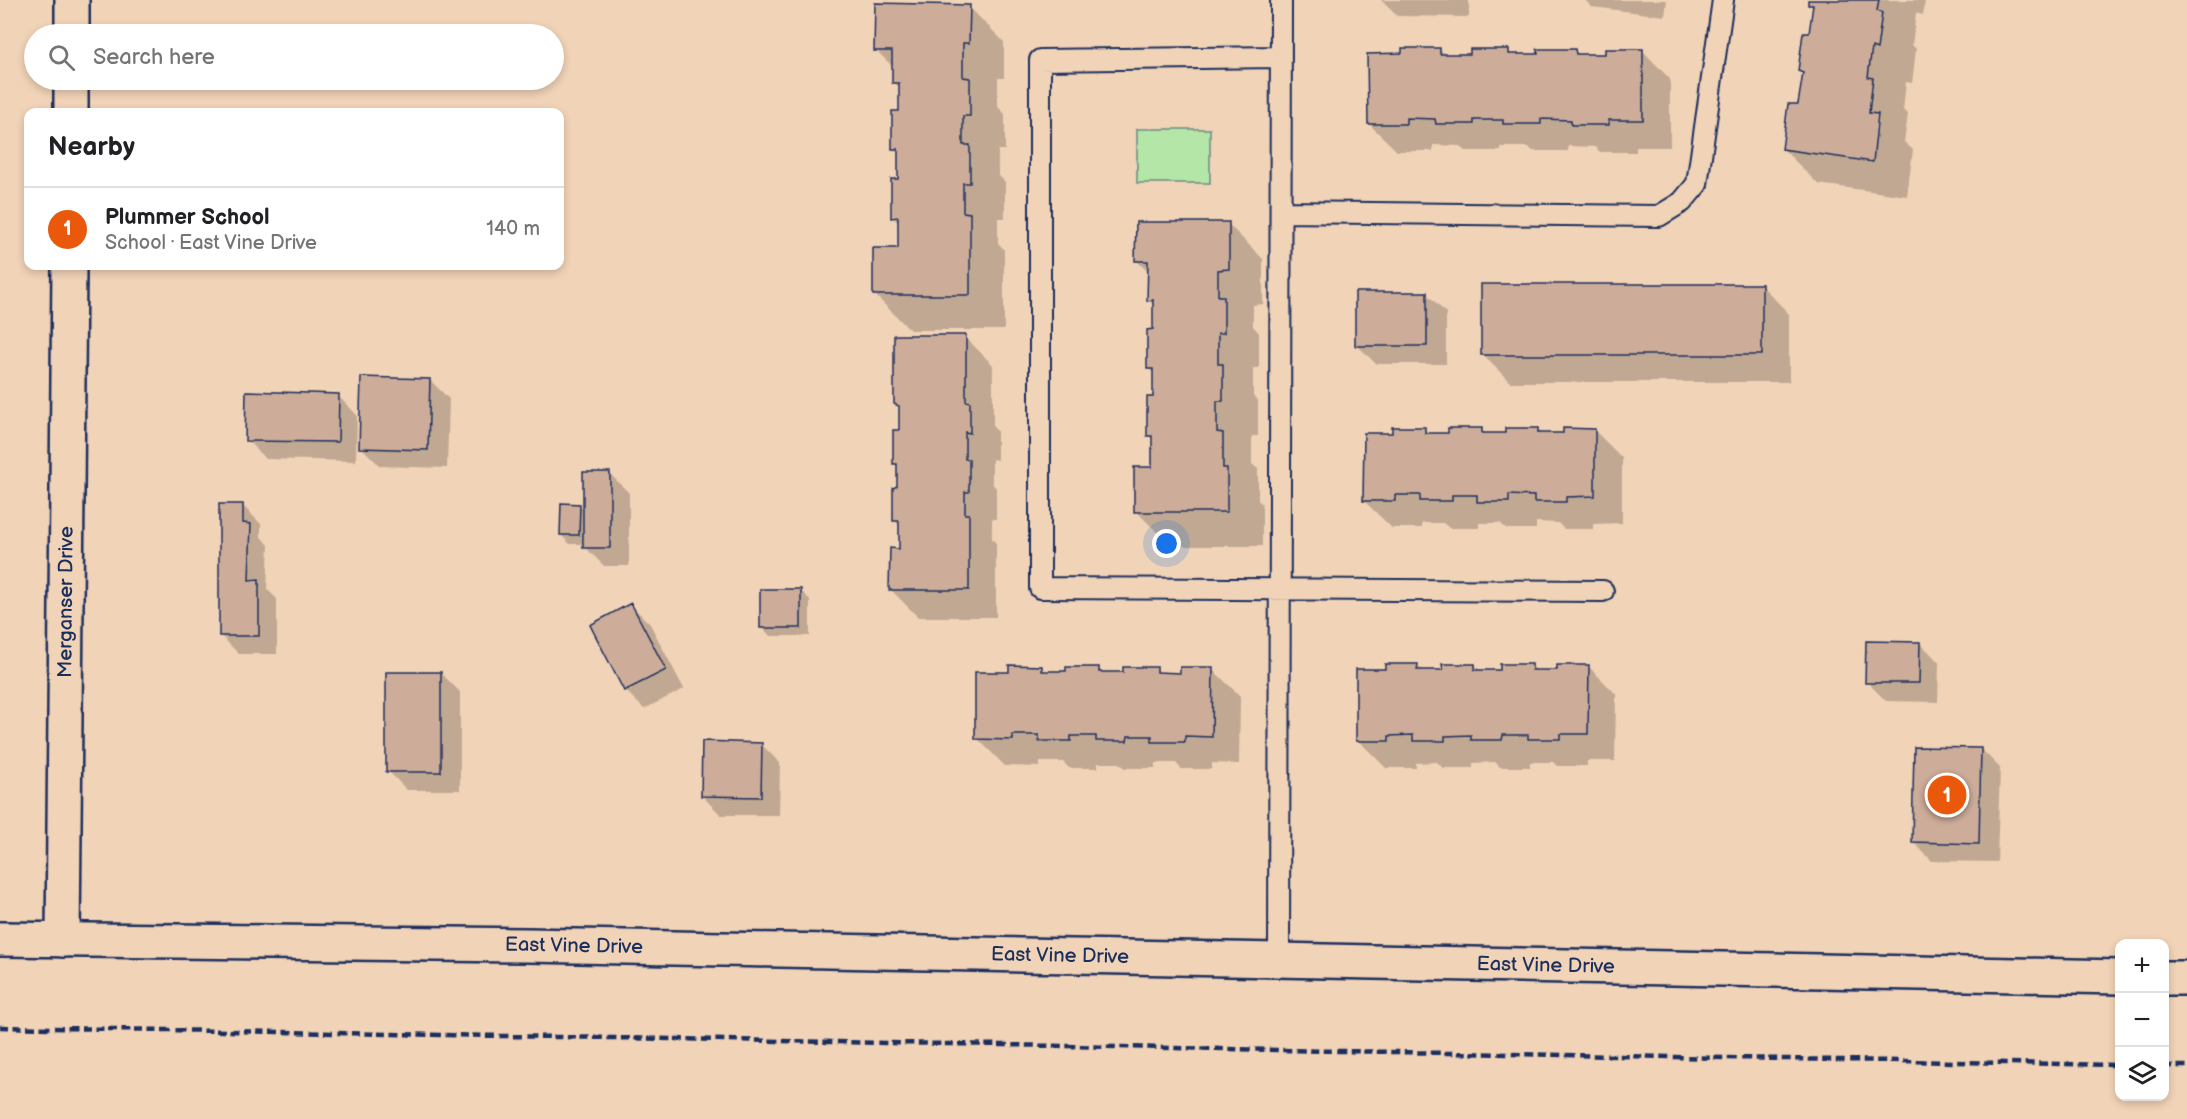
<!DOCTYPE html>
<html lang="en">
<head>
<meta charset="utf-8">
<style>
  :root { --surface:#fff; --page:#f2f2f2; --text:#202124; --muted:#757577; --line:#e0e0e0; --accent:#ea580c }
  body { margin:0; font-family:"Balsamiq Sans",sans-serif; background:var(--page); color:var(--text) }
  .controls { position:absolute; right:18px; bottom:18px; display:grid; overflow:hidden; border-radius:12px; box-shadow:0 3px 9px #0003 }
  .controls button { width:54px; height:54px; display:grid; place-items:center; padding:0; border:0; border-bottom:2px solid var(--line); background:var(--surface); color:var(--text); font:30px sans-serif }
  .you { position:absolute; left:1167px; top:544px; width:21px; height:21px; margin:-15px; border:4px solid #fff; border-radius:50%; background:#1a73e8; box-shadow:0 0 0 9px #1a73e833 }
  .badge { display:grid; place-items:center; width:39px; height:39px; border-radius:50%; background:var(--accent); color:#fff; font-size:20px; font-weight:700 }
  .pin { position:absolute; translate:-50% -50%; border:3px solid #fff; box-shadow:0 2px 6px #0006 }
  .list { margin:0; padding:0; list-style:none }
  h2 { display:flex; justify-content:space-between; align-items:center; height:78px; margin:0; padding:0 24px; font-size:26px }
  h2 small { font-size:20px; font-weight:400; color:var(--muted) }
  .list li { display:grid; grid-template-columns:39px 1fr auto; gap:18px; align-items:center; box-sizing:border-box; height:84px; padding:0 24px; border-top:2px solid var(--line) }
  .list b { display:block; font-size:22px; white-space:nowrap }
  .list p { margin:0; font-size:20px; white-space:nowrap; color:var(--muted) }
  .list em { font-size:20px; font-style:normal; color:var(--muted) }
  .icon { flex:none; width:33px; height:33px; fill:none; stroke:currentColor; stroke-width:2; stroke-linecap:round; stroke-linejoin:round }
  .map { position:relative; flex:none; width:2187px; height:1119px; overflow:hidden }
  .search { position:absolute; background:var(--surface); box-shadow:0 3px 9px #0003; left:24px; top:24px; width:540px; height:66px; display:flex; align-items:center; gap:15px; box-sizing:border-box; padding:0 21px; border-radius:33px; color:var(--muted); font-size:22px }
  .panel { position:absolute; background:var(--surface); box-shadow:0 3px 9px #0003; left:24px; top:108px; width:540px; height:162px; border-radius:12px }
  .map>svg:first-child { display:block }
  .green { fill:#b4e6a7; stroke:#688a82; stroke-width:1.5 }
  .shadow { fill:#0003 }
  .building { fill:#cdac99; stroke:#1b2f5e; stroke-width:1.5 }
  .lines { fill:none; stroke-linecap:round; stroke-linejoin:round }
  .service-casing { stroke:#1b2f5e; stroke-width:24 }
  .minor-casing { stroke:#1b2f5e; stroke-width:38 }
  .secondary-casing { stroke:#1b2f5e; stroke-width:38 }
  .service { stroke:#f1d3b7; stroke-width:20 }
  .minor { stroke:#f1d3b7; stroke-width:33 }
  .secondary { stroke:#f1d3b7; stroke-width:33 }
  .rail { stroke:#1b2f5e; stroke-width:4.5; stroke-dasharray:9 4.5; stroke-linecap:butt }
  .labels { text-anchor:middle; dominant-baseline:central; stroke-width:4.5; stroke-linejoin:round; paint-order:stroke }
  .street-label { font-size:20px; fill:#1b2f5e; stroke:#f1d3b7 }
</style>
</head>
<body>
<div class="map">
<svg width="2187" height="1119" viewBox="0 0 2187 1119">
  <rect width="100%" height="100%" fill="#f1d3b7"/>
  <filter id="ink" filterUnits="userSpaceOnUse"><feTurbulence type="fractalNoise" baseFrequency=".0167" numOctaves="2"/><feDisplacementMap in="SourceGraphic" scale="12" xChannelSelector="R" yChannelSelector="G"/><feConvolveMatrix kernelMatrix="1 2 1 2 8 2 1 2 1" color-interpolation-filters="sRGB"/></filter>
  <g filter="url(#ink)">
    <path class="green" d="M 1137,129 L 1210,129 L 1210,183 L 1137,183 Z"/>
    <path class="shadow" d="M 1381,0 L 1469,0 L 1469,17 L 1397,16 Z
      M 1585,0 L 1667,0 L 1665,16 L 1592,7 Z
      M 1810,0 L 1925,0 L 1923,15 L 1916,13 L 1912,45 L 1916,49 L 1912,83 L 1906,82 L 1903,110 L 1908,114 L 1904,142 L 1913,150 L 1907,196 L 1818,184 L 1783,149 L 1800,106 L 1804,75 L 1799,71 L 1810,35 L 1814,9 L 1809,4 Z
      M 969,7 L 1004,42 L 1004,78 L 998,78 L 998,107 L 1005,114 L 1005,150 L 998,150 L 998,175 L 1005,182 L 1005,218 L 998,218 L 998,243 L 1004,249 L 1004,330 L 910,330 L 875,295 L 899,250 L 899,224 L 893,217 L 899,181 L 899,154 L 894,149 L 901,113 L 901,89 L 894,82 L 894,68 L 876,50 Z
      M 1440,50 L 1446,55 L 1471,56 L 1508,51 L 1513,56 L 1540,56 L 1575,51 L 1579,55 L 1607,56 L 1643,51 L 1670,79 L 1670,147 L 1636,147 L 1636,152 L 1600,152 L 1595,147 L 1568,146 L 1568,151 L 1533,151 L 1528,147 L 1501,147 L 1501,151 L 1465,151 L 1460,146 L 1433,145 L 1433,151 L 1397,151 L 1369,124 L 1403,55 Z
      M 1228,224 L 1263,259 L 1263,304 L 1253,305 L 1253,326 L 1259,333 L 1259,368 L 1253,368 L 1253,396 L 1258,401 L 1258,436 L 1252,436 L 1252,464 L 1258,469 L 1258,500 L 1262,504 L 1262,546 L 1171,546 L 1136,511 L 1153,469 L 1153,440 L 1148,435 L 1155,399 L 1155,375 L 1148,368 L 1154,331 L 1154,306 L 1149,300 L 1149,273 L 1136,260 Z
      M 1762,286 L 1789,314 L 1789,382 L 1510,382 L 1482,354 Z
      M 1427,294 L 1446,313 L 1446,364 L 1376,364 L 1357,345 Z
      M 965,337 L 993,365 L 993,427 L 997,431 L 997,460 L 992,459 L 992,483 L 996,488 L 996,519 L 992,519 L 992,539 L 996,543 L 996,617 L 918,617 L 890,589 L 901,551 L 901,527 L 895,521 L 898,467 L 894,463 L 900,432 L 900,408 L 896,404 Z
      M 430,380 L 449,399 L 447,468 L 380,466 L 361,447 Z
      M 338,396 L 357,415 L 356,461 L 266,459 L 247,440 Z
      M 1424,428 L 1430,434 L 1450,434 L 1481,429 L 1486,434 L 1507,434 L 1537,429 L 1543,435 L 1594,430 L 1622,458 L 1622,523 L 1593,524 L 1593,529 L 1564,529 L 1558,523 L 1536,522 L 1536,529 L 1507,529 L 1500,523 L 1479,523 L 1479,528 L 1449,528 L 1443,523 L 1422,523 L 1422,528 L 1392,528 L 1364,501 L 1393,434 Z
      M 610,474 L 629,493 L 629,566 L 604,566 L 585,547 L 585,544 L 570,544 L 561,535 L 579,505 L 585,511 Z
      M 242,505 L 261,524 L 261,537 L 269,545 L 267,589 L 277,599 L 277,654 L 239,654 L 220,635 Z
      M 801,591 L 810,600 L 810,636 L 771,636 L 761,627 Z
      M 631,605 L 650,624 L 684,689 L 644,709 L 625,690 Z
      M 1920,643 L 1939,662 L 1938,702 L 1886,701 L 1867,682 Z
      M 1417,665 L 1423,671 L 1445,671 L 1475,665 L 1481,671 L 1502,671 L 1531,665 L 1538,672 L 1558,672 L 1588,666 L 1616,694 L 1615,761 L 1587,761 L 1587,766 L 1557,766 L 1553,762 L 1530,762 L 1530,767 L 1500,767 L 1495,762 L 1473,763 L 1473,768 L 1443,768 L 1437,762 L 1416,763 L 1416,768 L 1386,768 L 1358,740 L 1386,671 Z
      M 1042,667 L 1047,673 L 1067,673 L 1098,668 L 1104,674 L 1124,674 L 1156,668 L 1162,674 L 1182,675 L 1212,669 L 1240,696 L 1239,764 L 1212,763 L 1212,769 L 1181,769 L 1176,763 L 1155,763 L 1155,768 L 1125,768 L 1119,763 L 1098,763 L 1098,768 L 1069,768 L 1063,762 L 1040,762 L 1040,767 L 1005,766 L 977,738 L 1010,673 Z
      M 441,673 L 460,692 L 460,790 L 407,790 L 388,771 Z
      M 761,744 L 780,763 L 779,815 L 721,815 L 702,796 Z
      M 1981,749 L 2000,768 L 1997,862 L 1932,861 L 1913,842 Z"/>
    <path class="building" d="M 1808,0 L 1879,0 L 1877,11 L 1882,13 L 1877,49 L 1872,47 L 1868,77 L 1873,78 L 1869,113 L 1878,114 L 1873,162 L 1782,149 L 1788,104 L 1798,104 L 1803,73 L 1798,71 L 1803,33 L 1809,33 L 1813,5 L 1808,5 Z
      M 875,3 L 970,5 L 969,43 L 963,43 L 963,77 L 970,78 L 970,116 L 963,116 L 963,145 L 970,145 L 970,183 L 963,183 L 963,212 L 970,213 L 970,295 L 873,295 L 873,248 L 898,248 L 898,217 L 891,218 L 891,179 L 898,179 L 898,149 L 892,149 L 892,111 L 899,111 L 899,83 L 892,83 L 892,51 L 874,51 Z
      M 1402,48 L 1440,48 L 1440,54 L 1470,54 L 1470,49 L 1509,49 L 1509,54 L 1538,54 L 1537,49 L 1575,49 L 1576,54 L 1605,54 L 1605,49 L 1643,49 L 1643,120 L 1609,120 L 1609,125 L 1571,125 L 1571,120 L 1541,119 L 1541,124 L 1503,124 L 1503,120 L 1474,120 L 1474,124 L 1436,124 L 1435,119 L 1406,118 L 1406,124 L 1368,124 L 1367,54 L 1402,53 Z
      M 1136,222 L 1229,222 L 1229,269 L 1218,270 L 1218,296 L 1224,296 L 1224,333 L 1218,333 L 1218,364 L 1223,364 L 1223,401 L 1217,401 L 1217,432 L 1223,433 L 1223,468 L 1227,468 L 1227,512 L 1134,512 L 1134,467 L 1152,467 L 1152,436 L 1147,436 L 1147,397 L 1153,397 L 1153,369 L 1147,369 L 1147,330 L 1153,329 L 1153,300 L 1147,301 L 1148,261 L 1135,261 Z
      M 1481,284 L 1762,284 L 1762,355 L 1481,355 Z
      M 1355,292 L 1427,292 L 1427,346 L 1355,346 Z
      M 894,335 L 966,335 L 966,401 L 970,402 L 970,433 L 965,432 L 965,459 L 969,459 L 969,492 L 965,492 L 965,514 L 969,514 L 969,590 L 889,590 L 890,548 L 899,549 L 899,521 L 893,521 L 893,488 L 897,486 L 897,464 L 893,464 L 893,430 L 899,430 L 899,406 L 894,404 Z
      M 361,377 L 430,379 L 428,450 L 359,448 Z
      M 246,391 L 339,394 L 338,442 L 245,441 Z
      M 1392,427 L 1425,427 L 1425,433 L 1448,433 L 1448,428 L 1482,428 L 1482,433 L 1505,433 L 1505,428 L 1538,428 L 1538,433 L 1563,433 L 1563,428 L 1595,429 L 1595,496 L 1566,497 L 1566,502 L 1534,502 L 1534,496 L 1509,495 L 1509,502 L 1477,502 L 1477,495 L 1452,495 L 1452,501 L 1420,501 L 1420,495 L 1395,495 L 1395,501 L 1363,501 L 1364,433 L 1392,433 Z
      M 583,472 L 610,472 L 610,548 L 583,548 Z
      M 561,503 L 580,504 L 579,535 L 560,535 Z
      M 219,504 L 243,504 L 243,523 L 251,524 L 249,580 L 259,579 L 259,636 L 219,636 Z
      M 760,589 L 801,589 L 801,628 L 760,628 Z
      M 631,603 L 666,670 L 624,691 L 590,625 Z
      M 1866,641 L 1920,642 L 1919,683 L 1865,683 Z
      M 1385,664 L 1418,664 L 1417,670 L 1443,670 L 1442,664 L 1475,664 L 1475,670 L 1500,670 L 1500,664 L 1532,664 L 1532,670 L 1557,670 L 1557,665 L 1589,665 L 1588,734 L 1560,734 L 1560,739 L 1528,739 L 1528,735 L 1503,735 L 1502,740 L 1471,740 L 1471,735 L 1445,736 L 1445,741 L 1413,741 L 1413,735 L 1389,736 L 1389,741 L 1356,741 L 1356,669 L 1385,669 Z
      M 1009,665 L 1042,666 L 1042,671 L 1066,671 L 1066,667 L 1099,667 L 1099,672 L 1123,672 L 1123,667 L 1157,667 L 1157,672 L 1180,673 L 1180,667 L 1213,667 L 1212,737 L 1185,736 L 1185,742 L 1152,742 L 1152,736 L 1128,736 L 1127,741 L 1096,741 L 1096,736 L 1071,736 L 1071,741 L 1039,741 L 1039,735 L 1013,735 L 1013,740 L 975,739 L 975,672 L 1009,672 Z
      M 386,672 L 441,672 L 441,772 L 386,772 Z
      M 702,741 L 762,743 L 761,797 L 701,796 Z
      M 1914,747 L 1981,748 L 1979,844 L 1912,842 Z"/>
    <g class="lines">
      <g class="service-casing">
        <path id="service" d="M 1281,57 L 1040,60 L 1040,588 L 1603,591
          M 1281,212 L 1659,216 L 1682,202 L 1697,184 L 1723,0
          M 1279,960 L 1281,0"/>
      </g>
      <g class="minor-casing">
        <g id="minor">
          <path d="M 72,34 L 72,0"/>
          <path d="M 71,112 L 71,80"/>
          <path id="s1" d="M 63,940 L 69,266"/>
        </g>
      </g>
      <g class="secondary-casing">
        <g id="secondary">
          <path id="s2" d="M 0,939 L 528,945 L 2120,977"/>
          <path d="M 2164,978 L 2187,978"/>
        </g>
      </g>
      <use href="#service" class="service"/>
      <use href="#minor" class="minor"/>
      <use href="#secondary" class="secondary"/>
      <path class="rail" d="M 0,1027 L 2120,1065
        M 2164,1066 L 2187,1066"/>
    </g>
  </g>
  <g class="labels">
    <g class="street-label">
      <text stroke="none"><textPath href="#s1" startOffset="338">Merganser Drive</textPath></text>
      <text stroke="none"><textPath href="#s2" startOffset="574">East Vine Drive</textPath></text>
      <text stroke="none"><textPath href="#s2" startOffset="1060">East Vine Drive</textPath></text>
      <text stroke="none"><textPath href="#s2" startOffset="1546">East Vine Drive</textPath></text>
    </g>
  </g>
</svg>
<div class="controls">
<button>+</button>
<button>−</button>
<button><svg class="icon" aria-label="layers" viewBox="0 0 24 24"><path d="M12 4l9 5-9 5-9-5zM3 14l9 5 9-5"/></svg></button>
</div>
<div class="you"></div>
<div class="pin badge" style="left:1947px;top:795px">1</div>
<div class="search"><svg class="icon" aria-label="search" viewBox="0 0 24 24"><circle cx="10" cy="10" r="6"/><path d="M15 15l6 6"/></svg>Search here</div>
<section class="panel">
<h2>Nearby<small></small></h2>
<ul class="list">
<li><span class="badge">1</span><div><b>Plummer School</b><p>School · East Vine Drive</p></div><em>140 m</em></li>
</ul>
</section>
</div>
</body>
</html>
